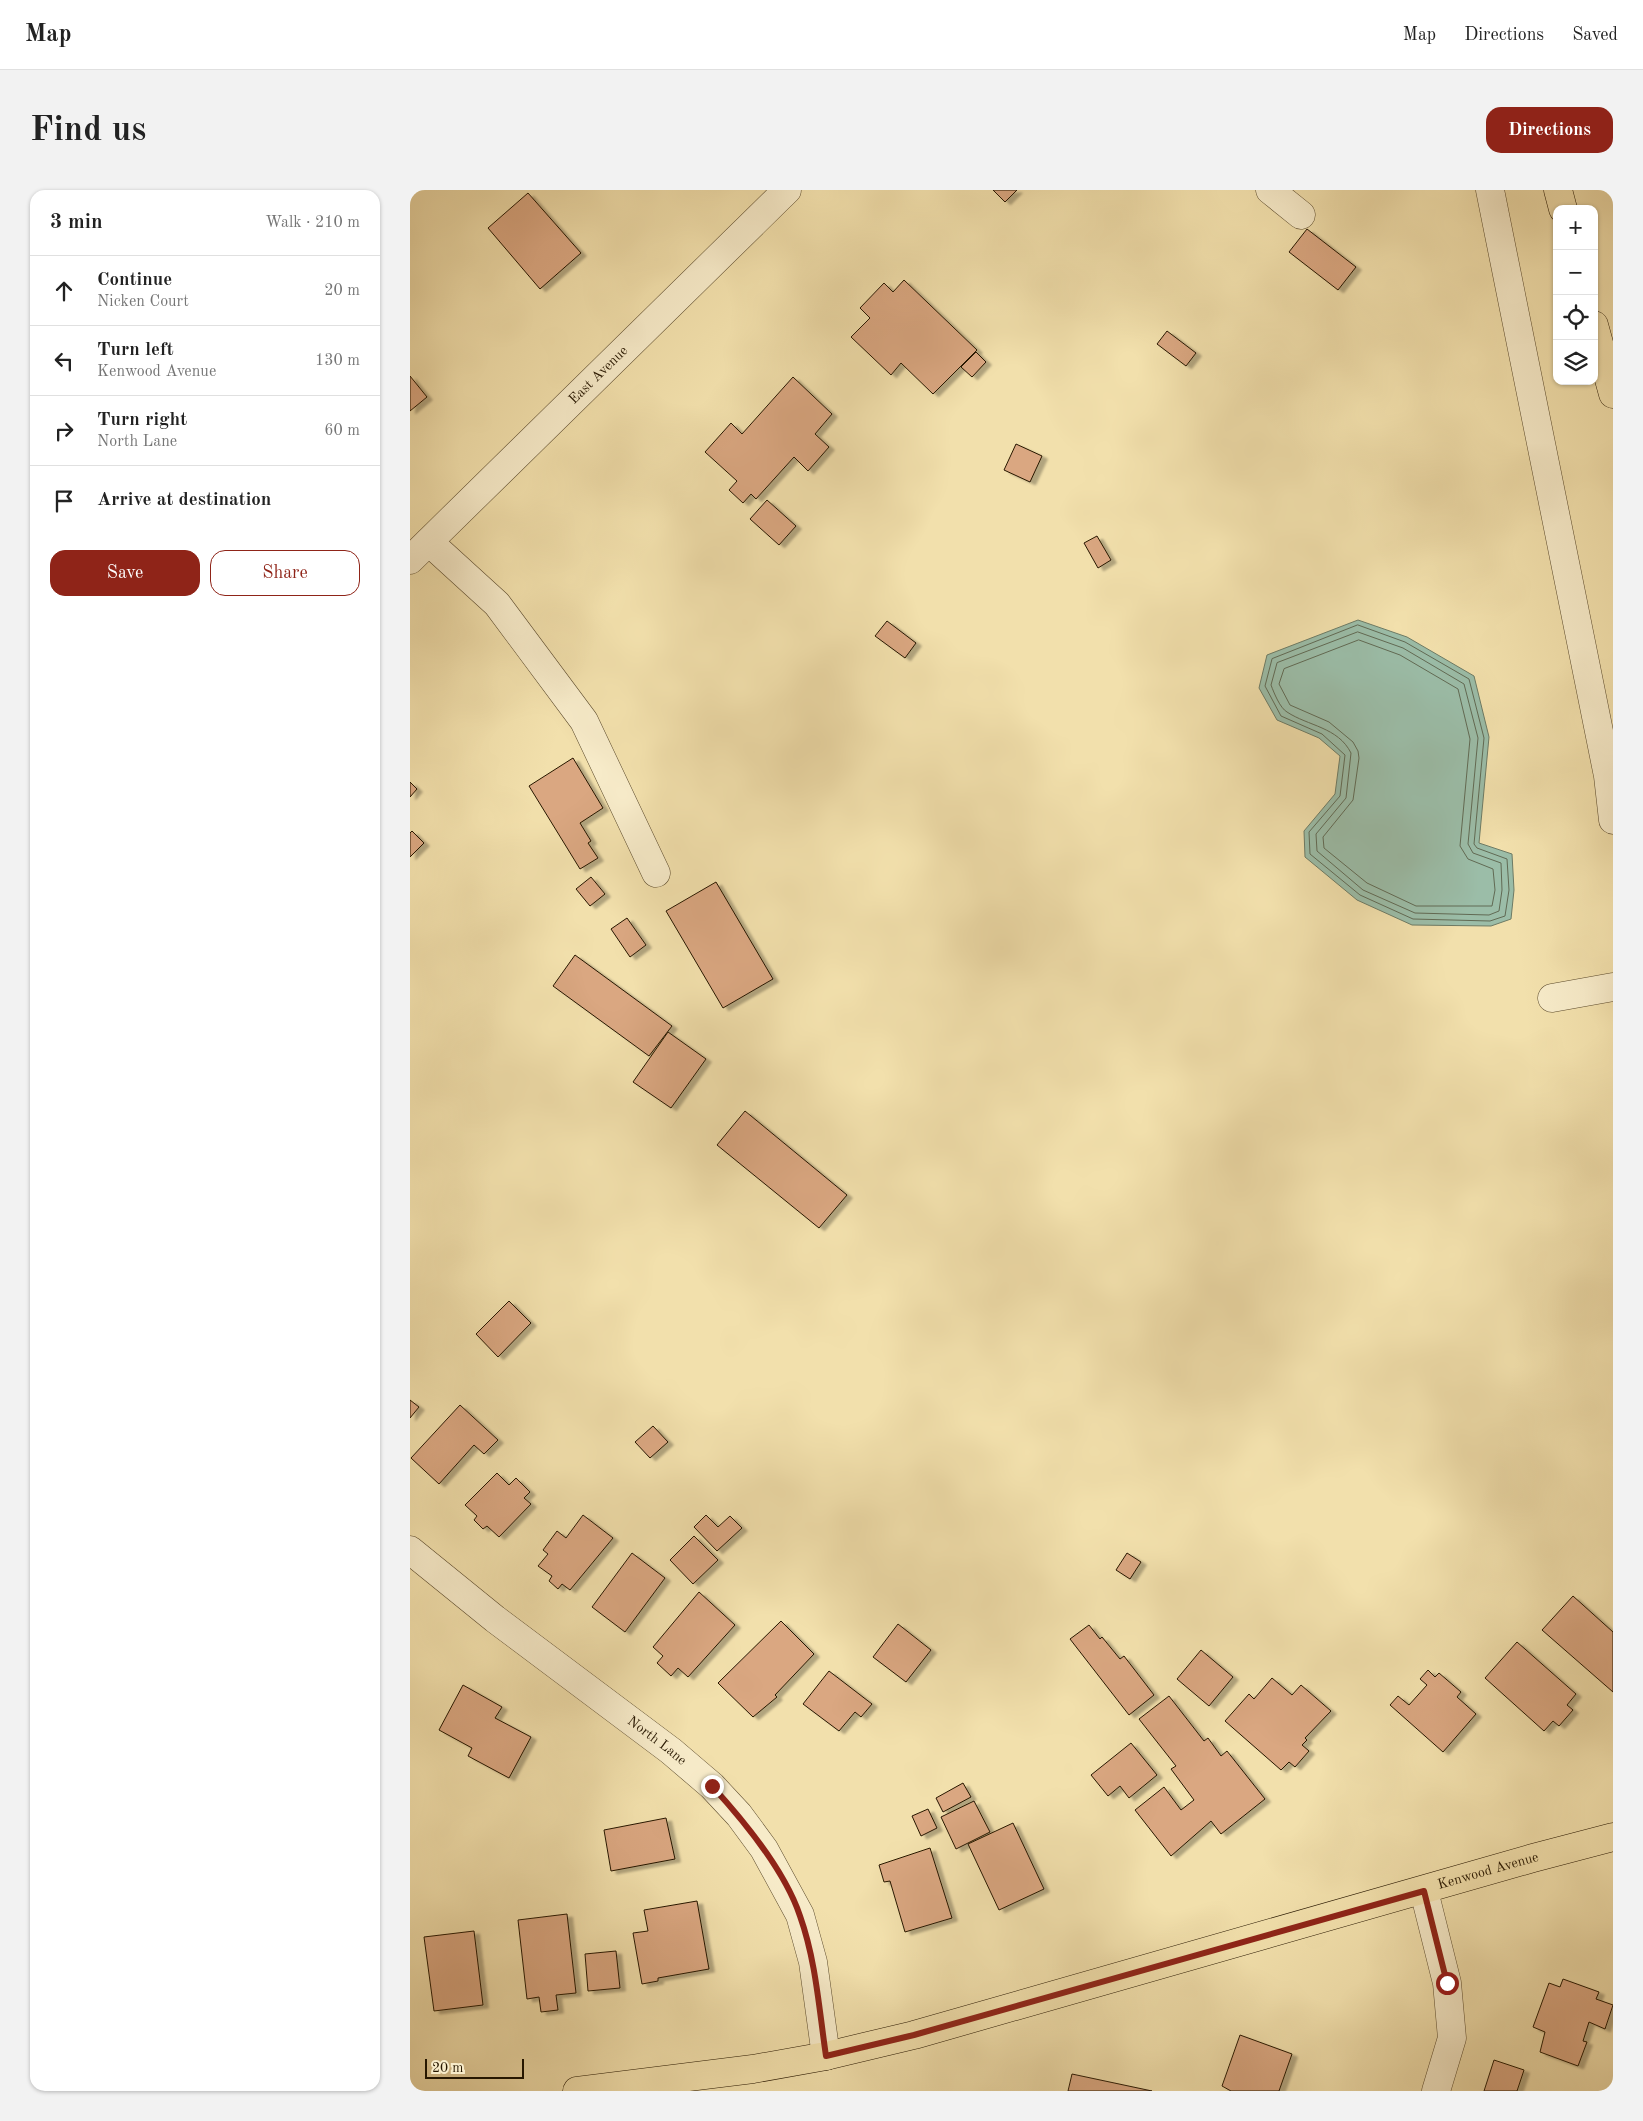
<!DOCTYPE html>
<html lang="en">
<head>
<meta charset="utf-8">
<style>
  :root { --surface:#fff; --page:#f2f2f2; --text:#222; --muted:#767676; --line:#e0e0e0; --accent:#8f2418 }
  body { margin:0; font-family:"Old Standard TT",serif; background:var(--page); color:var(--text) }
  .controls { position:absolute; right:15px; top:15px; display:grid; overflow:hidden; border-radius:10px; box-shadow:0 1px 4px #0004 }
  .controls button { width:45px; height:45px; display:grid; place-items:center; padding:0; border:0; border-bottom:1px solid var(--line); background:var(--surface); color:var(--text); font:25px sans-serif }
  .scale { position:absolute; left:15px; bottom:12px; width:99px; box-sizing:border-box; padding-left:5px; border:2px solid #271700; border-top:0; font-size:14px; line-height:18px; white-space:nowrap; color:#271700; -webkit-text-stroke:4px #f7ebc9; paint-order:stroke }
  .stop { position:absolute; width:15px; height:15px; margin:-11px; border:4px solid #8f2418; border-radius:50%; background:#fff }
  .stop.end { background:#8f2418; border-color:#fff; box-shadow:0 1px 5px #0008 }
  .list { margin:0; padding:0; list-style:none }
  h2 { display:flex; justify-content:space-between; align-items:center; height:65px; margin:0; padding:0 20px; font-size:21px }
  h2 small { font-size:16px; font-weight:400; color:var(--muted) }
  .list li { display:grid; grid-template-columns:32px 1fr auto; gap:15px; align-items:center; box-sizing:border-box; height:70px; padding:0 20px; border-top:1px solid var(--line) }
  .list b { display:block; font-size:19px; white-space:nowrap }
  .list p { margin:0; font-size:16px; white-space:nowrap; color:var(--muted) }
  .list em { font-size:16px; font-style:normal; color:var(--muted) }
  .actions { display:flex; gap:10px; padding:15px 20px }
  .actions a { flex:1; padding:11px 0; border:1px solid var(--accent); border-radius:15px; text-align:center; font-size:18px; color:var(--accent) }
  .actions .main { background:var(--accent); color:#fff }
  .icon { flex:none; width:28px; height:28px; fill:none; stroke:currentColor; stroke-width:2; stroke-linecap:round; stroke-linejoin:round }
  .map { position:relative; flex:none; width:1203px; height:1901px; overflow:hidden; border-radius:15px }
  header { display:flex; align-items:center; gap:30px; box-sizing:border-box; height:70px; padding:0 25px; background:var(--surface); border-bottom:1px solid var(--line) }
  header strong { font-size:24px }
  nav { display:flex; gap:28px; margin-inline-start:auto; font-size:18px }
  .intro { display:flex; align-items:center; justify-content:space-between; box-sizing:border-box; height:120px; padding:0 30px }
  h1 { margin:0; font-size:35px }
  .button { padding:12px 22px; border-radius:15px; background:var(--accent); color:#fff; font-size:18px; font-weight:700 }
  main { display:flex; gap:30px; padding:0 30px }
  aside { flex:1; background:var(--surface); border-radius:15px; box-shadow:0 1px 4px #0004 }
  .map>svg:first-child { display:block }
  .water { fill:#9bbda8; stroke:#6d7b65 }
  .lines { fill:none; stroke-linecap:round; stroke-linejoin:round }
  .shore { stroke:#616a54; stroke-width:1 }
  .building { fill:#daa781; stroke:#271700; filter:url(#shadow) }
  .minor-casing { stroke:#5a492b; stroke-width:29 }
  .major-casing { stroke:#271700; stroke-width:29 }
  .highway-casing { stroke:#271700; stroke-width:29 }
  .minor { stroke:#f7ebc9; stroke-width:28 }
  .major { stroke:#f2e0ac; stroke-width:28 }
  .highway { stroke:#f2e0ac; stroke-width:28 }
  .route { stroke:#8f2418; stroke-width:6 }
  .labels { text-anchor:middle; dominant-baseline:central; stroke-width:5; stroke-linejoin:round; paint-order:stroke }
  .street-label { font-size:14px; fill:#271700; stroke:#f7ebc9 }
</style>
</head>
<body>
<header>
<strong>Map</strong>
<nav><a>Map</a><a>Directions</a><a>Saved</a></nav>
</header>
<div class="intro"><h1>Find us</h1><a class="button">Directions</a></div>
<main>
<aside>
<h2>3 min<small>Walk · 210 m</small></h2>
<ul class="list">
<li><svg class="icon" aria-label="ahead" viewBox="0 0 24 24"><path d="M12 20V5M6 11l6-6 6 6"/></svg><div><b>Continue</b><p>Nicken Court</p></div><em>20 m</em></li>
<li><svg class="icon" aria-label="left" viewBox="0 0 24 24"><path d="M17 20v-9H6M10 6l-5 5 5 5"/></svg><div><b>Turn left</b><p>Kenwood Avenue</p></div><em>130 m</em></li>
<li><svg class="icon" aria-label="right" viewBox="0 0 24 24"><path d="M7 20v-9h11M14 6l5 5-5 5"/></svg><div><b>Turn right</b><p>North Lane</p></div><em>60 m</em></li>
<li><svg class="icon" aria-label="arrive" viewBox="0 0 24 24"><path d="M6 21V4h12l-3 4 3 4H6"/></svg><div><b>Arrive at destination</b></div></li>
</ul>
<div class="actions"><a class="main">Save</a><a>Share</a></div>
</aside>
<div class="map">
<svg width="1203" height="1901" viewBox="0 0 1203 1901">
  <defs>
    <filter id="shadow"><feDropShadow dx="5.5" dy="3" stdDeviation="1" flood-color="#0004"/></filter>
  </defs>
  <rect width="100%" height="100%" fill="#f2e0ac"/>
  <filter id="stains"><feTurbulence type="fractalNoise" baseFrequency=".004" numOctaves="4"/><feColorMatrix values="0 0 0 0 .2 0 0 0 0 .09 0 0 0 0 .02 0 0 0 .5 -.17"/></filter>
  <radialGradient id="worn" r=".72"><stop offset=".6" stop-color="#630" stop-opacity="0"/><stop offset="1" stop-color="#630" stop-opacity=".3"/></radialGradient>
  <path class="water" d="M 948,430 L 997,447 L 1064,486 L 1079,547 L 1069,653 L 1102,664 L 1104,700 L 1101,729 L 1081,736 L 1002,735 L 947,710 L 895,667 L 894,641 L 925,604 L 930,566 L 909,548 L 867,530 L 849,498 L 857,465 Z"/>
  <g class="lines">
    <path class="shore" d="M 948,435 L 995,452 L 1059,489 L 1074,548 L 1064,654 L 1067,658 L 1097,669 L 1099,700 L 1095,726 L 1080,731 L 1003,729 L 950,705 L 900,664 L 899,642 L 930,606 L 935,565 L 912,544 L 871,526 L 855,496 L 862,469 Z
      M 948,442 L 993,458 L 1054,494 L 1068,548 L 1058,654 L 1063,663 L 1091,673 L 1092,700 L 1089,721 L 1079,725 L 1005,723 L 953,700 L 907,661 L 906,644 L 936,608 L 941,563 C 928,537 898,536 877,522 C 870,518 864,503 861,495 L 867,473 Z
      M 949,450 L 990,465 L 1048,499 L 1060,549 L 1050,656 L 1058,669 L 1083,679 L 1085,700 L 1082,716 L 1006,716 L 957,693 L 914,658 L 913,647 L 943,610 L 949,568 L 948,561 L 943,552 L 919,532 L 880,515 L 869,494 L 874,479 Z"/>
  </g>
  <path class="building" d="M 583,0 L 607,0 L 595,12 Z
    M 118,3 L 171,63 L 130,99 L 78,38 Z
    M 897,39 L 946,77 L 928,100 L 879,62 Z
    M 494,90 L 567,160 L 523,204 L 491,173 L 481,185 L 441,147 L 460,128 L 450,118 L 474,93 L 483,102 Z
    M 757,141 L 786,163 L 776,176 L 747,154 Z
    M 566,162 L 576,172 L 562,187 L 551,177 Z
    M 0,186 L 17,207 L 0,221 Z
    M 383,187 L 422,224 L 405,244 L 419,257 L 398,281 L 384,267 L 346,309 L 341,304 L 333,313 L 319,300 L 327,291 L 295,262 L 321,233 L 332,244 Z
    M 606,254 L 632,266 L 620,292 L 594,280 Z
    M 357,310 L 386,336 L 369,355 L 340,329 Z
    M 687,346 L 701,370 L 688,378 L 674,353 Z
    M 477,431 L 506,453 L 495,468 L 465,446 Z
    M 163,568 L 193,618 L 170,633 L 181,651 L 178,653 L 188,668 L 170,679 L 119,596 Z
    M 0,592 L 7,599 L 0,607 Z
    M 2,641 L 14,653 L 0,667 L 0,643 Z
    M 181,687 L 195,704 L 180,716 L 166,699 Z
    M 306,692 L 363,789 L 313,818 L 256,721 Z
    M 217,728 L 236,755 L 220,767 L 201,739 Z
    M 165,765 L 262,836 L 239,866 L 143,796 Z
    M 258,842 L 296,869 L 261,918 L 223,892 Z
    M 335,921 L 437,1005 L 409,1038 L 307,955 Z
    M 99,1111 L 121,1133 L 88,1167 L 66,1144 Z
    M 0,1210 L 9,1217 L 0,1228 Z
    M 50,1215 L 88,1250 L 74,1264 L 64,1255 L 29,1294 L 1,1268 Z
    M 243,1236 L 258,1252 L 240,1268 L 225,1252 Z
    M 87,1283 L 99,1295 L 106,1288 L 120,1302 L 114,1308 L 121,1314 L 89,1347 L 77,1336 L 73,1339 L 64,1330 L 67,1326 L 55,1315 Z
    M 173,1325 L 203,1348 L 160,1400 L 152,1394 L 148,1399 L 139,1391 L 142,1386 L 128,1376 L 138,1364 L 133,1360 L 147,1341 L 156,1348 Z
    M 296,1325 L 308,1337 L 320,1326 L 332,1338 L 307,1361 L 284,1337 Z
    M 284,1346 L 308,1370 L 283,1394 L 260,1370 Z
    M 222,1363 L 255,1388 L 215,1442 L 182,1417 Z
    M 717,1363 L 731,1372 L 720,1389 L 706,1380 Z
    M 289,1402 L 325,1435 L 278,1487 L 268,1478 L 261,1486 L 247,1473 L 253,1466 L 243,1457 Z
    M 1163,1406 L 1203,1442 L 1203,1502 L 1132,1440 Z
    M 371,1431 L 404,1464 L 365,1505 L 367,1507 L 343,1527 L 308,1493 Z
    M 488,1434 L 521,1460 L 496,1492 L 463,1467 Z
    M 679,1435 L 690,1449 L 692,1447 L 710,1469 L 714,1466 L 744,1505 L 719,1525 L 660,1449 Z
    M 1107,1452 L 1166,1504 L 1157,1515 L 1163,1520 L 1149,1536 L 1143,1531 L 1134,1541 L 1075,1488 Z
    M 791,1460 L 823,1487 L 799,1516 L 767,1489 Z
    M 1018,1480 L 1025,1487 L 1029,1483 L 1051,1502 L 1047,1507 L 1066,1524 L 1033,1562 L 980,1515 L 988,1506 L 999,1515 L 1017,1495 L 1010,1489 Z
    M 419,1481 L 462,1514 L 451,1527 L 445,1522 L 429,1541 L 393,1514 Z
    M 862,1488 L 882,1505 L 891,1495 L 921,1521 L 895,1548 L 897,1550 L 892,1555 L 899,1561 L 885,1577 L 879,1572 L 871,1580 L 815,1531 L 839,1504 L 844,1509 Z
    M 53,1495 L 92,1517 L 85,1528 L 121,1547 L 99,1588 L 58,1566 L 62,1558 L 29,1540 Z
    M 759,1506 L 794,1551 L 798,1548 L 811,1566 L 817,1561 L 855,1609 L 811,1644 L 801,1631 L 761,1666 L 725,1620 L 754,1597 L 771,1620 L 784,1610 L 761,1579 L 766,1576 L 729,1529 Z
    M 721,1553 L 747,1585 L 719,1608 L 710,1596 L 698,1606 L 681,1585 Z
    M 553,1593 L 561,1607 L 533,1622 L 526,1608 Z
    M 564,1611 L 580,1642 L 546,1659 L 531,1627 Z
    M 518,1619 L 527,1638 L 511,1646 L 502,1626 Z
    M 256,1628 L 265,1669 L 201,1681 L 194,1640 Z
    M 603,1633 L 634,1699 L 589,1720 L 558,1654 Z
    M 520,1658 L 542,1728 L 495,1742 L 480,1691 L 474,1692 L 469,1675 Z
    M 287,1711 L 299,1779 L 248,1788 L 248,1791 L 232,1794 L 223,1743 L 238,1741 L 234,1720 Z
    M 157,1724 L 166,1803 L 146,1805 L 148,1820 L 131,1822 L 129,1807 L 117,1809 L 108,1730 Z
    M 64,1741 L 73,1815 L 24,1821 L 14,1747 Z
    M 206,1761 L 210,1798 L 178,1801 L 175,1764 Z
    M 1153,1789 L 1189,1802 L 1186,1809 L 1203,1815 L 1195,1839 L 1179,1832 L 1173,1851 L 1177,1852 L 1168,1876 L 1130,1862 L 1135,1842 L 1123,1837 L 1139,1793 L 1150,1797 Z
    M 830,1845 L 882,1864 L 869,1901 L 821,1901 L 812,1896 Z
    M 1084,1870 L 1114,1880 L 1107,1901 L 1074,1901 Z
    M 662,1884 L 742,1901 L 658,1901 Z"/>
  <g class="lines">
    <g class="minor-casing">
      <g id="minor">
        <path d="M 860,0 L 891,25"/>
        <path d="M 1080,0 L 1198,586 L 1203,630"/>
        <path d="M 19,352 L 87,414 L 174,531 L 246,683"/>
        <path id="s1" d="M 0,370 L 377,0"/>
        <path d="M 1142,808 L 1203,797"/>
        <path id="s2" d="M 0,1360 L 85,1429 L 261,1561 L 302,1596 L 329,1625 L 354,1659 L 390,1725 L 403,1772 L 416,1866"/>
        <path d="M 1014,1701 L 1037,1793 L 1042,1848 L 1026,1901"/>
      </g>
    </g>
    <g class="major-casing">
      <g id="major">
        <path id="s3" d="M 167,1901 L 343,1879 L 416,1866 L 504,1845 L 1123,1668 L 1203,1647"/>
      </g>
    </g>
    <g class="highway-casing">
      <path id="highway" d="M 1148,0 L 1153,19
        M 1184,135 L 1203,204"/>
    </g>
    <use href="#minor" class="minor"/>
    <use href="#major" class="major"/>
    <use href="#highway" class="highway"/>
  </g>
  <g class="lines">
    <path class="route" d="M 302,1596 C 334,1631 375,1681 390,1726 C 406,1771 409,1819 416,1866 L 504,1845 L 1014,1701 L 1037,1793"/>
  </g>
  <g class="labels">
    <g class="street-label">
      <text stroke="none"><textPath href="#s1" startOffset="264">East Avenue</textPath></text>
      <text stroke="none"><textPath href="#s2" startOffset="312">North Lane</textPath></text>
      <text stroke="none"><textPath href="#s3" startOffset="939">Kenwood Avenue</textPath></text>
    </g>
  </g>
  <rect width="100%" height="100%" filter="url(#stains)"/>
  <rect width="100%" height="100%" fill="url(#worn)"/>
</svg>
<div class="controls">
<button>+</button>
<button>−</button>
<button><svg class="icon" aria-label="locate" viewBox="0 0 24 24"><circle cx="12" cy="12" r="6"/><path d="M12 2v4M12 18v4M2 12h4M18 12h4"/></svg></button>
<button><svg class="icon" aria-label="layers" viewBox="0 0 24 24"><path d="M12 4l9 5-9 5-9-5zM3 14l9 5 9-5"/></svg></button>
</div>
<div class="scale">20 m</div>
<div class="stop" style="left:1037px;top:1793px"></div>
<div class="stop end" style="left:302px;top:1596px"></div>
</div>
</main>
</body>
</html>
